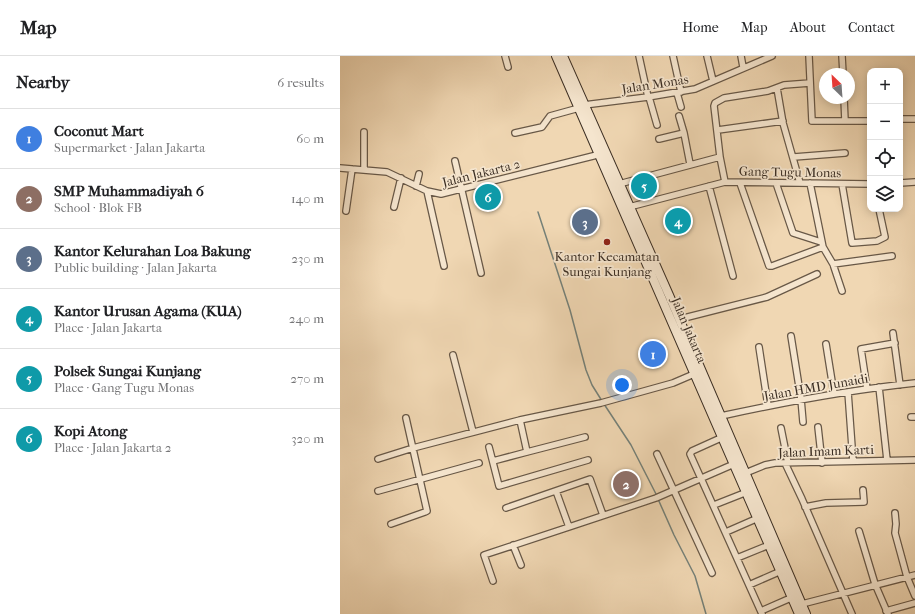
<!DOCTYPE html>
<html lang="en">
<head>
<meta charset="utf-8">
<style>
  :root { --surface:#fff; --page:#f2f2f2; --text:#202124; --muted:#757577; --line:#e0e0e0; --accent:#ea580c }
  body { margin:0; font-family:"IM FELL French Canon",serif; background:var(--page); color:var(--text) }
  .controls { position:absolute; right:12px; top:12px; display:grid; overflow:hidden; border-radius:8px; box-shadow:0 2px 10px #0003 }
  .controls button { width:36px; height:36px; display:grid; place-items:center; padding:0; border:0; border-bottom:1px solid var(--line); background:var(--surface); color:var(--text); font:20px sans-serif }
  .compass { position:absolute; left:479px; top:12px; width:36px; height:36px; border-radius:50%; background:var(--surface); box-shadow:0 2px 10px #0003; rotate:335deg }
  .you { position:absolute; left:282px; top:329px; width:14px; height:14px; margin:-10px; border:3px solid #fff; border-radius:50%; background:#1a73e8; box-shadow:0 0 0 6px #1a73e833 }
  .badge { display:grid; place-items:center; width:26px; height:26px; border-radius:50%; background:var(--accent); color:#fff; font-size:13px; font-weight:700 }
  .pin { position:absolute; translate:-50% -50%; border:2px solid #fff; box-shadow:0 1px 4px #0006 }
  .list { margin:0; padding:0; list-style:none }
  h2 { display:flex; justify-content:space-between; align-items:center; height:52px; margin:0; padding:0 16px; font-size:17px }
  h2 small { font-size:13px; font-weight:400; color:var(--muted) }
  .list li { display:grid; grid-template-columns:26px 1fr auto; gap:12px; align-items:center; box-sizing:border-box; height:60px; padding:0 16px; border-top:1px solid var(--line) }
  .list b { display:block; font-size:15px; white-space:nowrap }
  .list p { margin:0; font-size:13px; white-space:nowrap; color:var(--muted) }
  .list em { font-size:13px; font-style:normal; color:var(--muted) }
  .icon { flex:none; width:22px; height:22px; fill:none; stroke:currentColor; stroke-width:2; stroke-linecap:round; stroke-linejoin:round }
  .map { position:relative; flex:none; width:575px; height:558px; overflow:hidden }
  header { display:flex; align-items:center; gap:24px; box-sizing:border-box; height:56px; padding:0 20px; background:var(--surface); border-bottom:1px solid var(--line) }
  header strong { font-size:19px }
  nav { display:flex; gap:22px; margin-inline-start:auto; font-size:14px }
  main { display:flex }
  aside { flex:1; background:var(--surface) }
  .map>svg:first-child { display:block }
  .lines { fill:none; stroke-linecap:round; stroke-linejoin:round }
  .stream { stroke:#758179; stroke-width:1.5 }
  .street-casing { stroke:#685847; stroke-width:8 }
  .secondary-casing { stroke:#3b2e23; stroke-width:10 }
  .street { stroke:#f5e5ce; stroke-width:5.5 }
  .secondary { stroke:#f5e5ce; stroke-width:8 }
  .poi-dot { fill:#8f2418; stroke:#f5e5ce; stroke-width:1.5 }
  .labels { text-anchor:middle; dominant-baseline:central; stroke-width:3.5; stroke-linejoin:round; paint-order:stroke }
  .street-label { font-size:13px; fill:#3b2e23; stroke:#f5e5ce }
  .poi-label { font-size:13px; fill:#3b2e23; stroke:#f5e5ce }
</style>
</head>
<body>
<header>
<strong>Map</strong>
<nav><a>Home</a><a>Map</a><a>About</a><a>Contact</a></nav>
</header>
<main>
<aside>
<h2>Nearby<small>6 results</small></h2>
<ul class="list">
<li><span class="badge" style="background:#3f7fe0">1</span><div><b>Coconut Mart</b><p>Supermarket · Jalan Jakarta</p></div><em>60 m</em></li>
<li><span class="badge" style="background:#8d6e63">2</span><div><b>SMP Muhammadiyah 6</b><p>School · Blok FB</p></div><em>140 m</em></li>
<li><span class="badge" style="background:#5c6f8a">3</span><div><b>Kantor Kelurahan Loa Bakung</b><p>Public building · Jalan Jakarta</p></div><em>230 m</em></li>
<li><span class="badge" style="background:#0f9aa8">4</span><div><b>Kantor Urusan Agama (KUA)</b><p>Place · Jalan Jakarta</p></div><em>240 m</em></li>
<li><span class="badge" style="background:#0f9aa8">5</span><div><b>Polsek Sungai Kunjang</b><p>Place · Gang Tugu Monas</p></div><em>270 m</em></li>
<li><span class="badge" style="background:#0f9aa8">6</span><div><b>Kopi Atong</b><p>Place · Jalan Jakarta 2</p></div><em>320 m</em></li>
</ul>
</aside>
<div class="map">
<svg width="575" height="558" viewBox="0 0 575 558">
  <rect width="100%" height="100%" fill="#f0d7b3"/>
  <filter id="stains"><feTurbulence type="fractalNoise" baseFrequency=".005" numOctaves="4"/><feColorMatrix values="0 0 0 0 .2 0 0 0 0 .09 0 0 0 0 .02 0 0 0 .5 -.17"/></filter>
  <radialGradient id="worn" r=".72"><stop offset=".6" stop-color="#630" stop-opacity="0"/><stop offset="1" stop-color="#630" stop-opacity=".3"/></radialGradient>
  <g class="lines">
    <path class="stream" d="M 198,156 L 230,254 L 246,314 L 252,329 L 262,345
      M 264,348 L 291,389 L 317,440
      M 318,443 L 334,479 L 355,520 L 366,558"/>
    <g class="street-casing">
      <path id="street" d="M 165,0 L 168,11
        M 299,0 L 308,41
        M 333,0 L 341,36
        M 367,0 L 373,25
        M 401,0 L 403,11
        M 469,0 L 472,65 L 530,65
        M 502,0 L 503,18
        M 437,32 L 443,67 L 460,127
        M 337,37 L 341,51
        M 309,41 L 317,69
        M 504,42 L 505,65
        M 244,49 L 308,41 L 355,33 L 432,0
        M 339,60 L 344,77 L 350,108
        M 560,63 L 575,63
        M 378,74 L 443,65
        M 175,77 L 202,71 L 210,60 L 239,52
        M 319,83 L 344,77
        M 454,101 L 505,97
        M 115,105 L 141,217
        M 0,112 L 47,116 L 87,135 L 101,138 L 261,98
        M 24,114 L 24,76
        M 385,126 L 380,101 L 374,50 L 375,47 L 384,42 L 428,35 L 444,29 L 470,27
        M 400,127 L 429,210 L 432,210 L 483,191
        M 436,127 L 453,177 L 481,186
        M 470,127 L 483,191 L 493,208 L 502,235
        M 560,127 L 575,126
        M 279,128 L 380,101
        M 502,128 L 512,187 L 537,185 L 545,181 L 539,153
        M 76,130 L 79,118
        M 369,130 L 393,220
        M 87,135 L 104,210
        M 54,151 L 61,122
        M 289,151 L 385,126 L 530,128
        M 6,155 L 12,113
        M 493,208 L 552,200
        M 340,263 L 427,241 L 477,218
        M 553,277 L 560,329
        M 451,280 L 461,343 L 463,366
        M 486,288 L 494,338
        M 419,291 L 428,350
        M 113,299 L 133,376
        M 539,331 L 547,404
        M 527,333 L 521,293 L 555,287
        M 508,336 L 513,405
        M 381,360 C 445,346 510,334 575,327
        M 571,361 L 575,361
        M 180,364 L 187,396 L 245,381
        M 478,371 L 482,407
        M 441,372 L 448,407
        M 383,381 L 352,395 L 350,398 L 422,558
        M 149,391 L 159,430 L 248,404
        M 317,398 L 372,517
        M 38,403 L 73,392 L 180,364 L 261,347 L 333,327 L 354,318
        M 153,405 L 187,396
        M 445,407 L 462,443 L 512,558
        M 403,418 L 425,409 L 435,407 L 575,404
        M 38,435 L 139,407
        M 374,449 L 407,436
        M 465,451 L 486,447 L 524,446 L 523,434
        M 166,452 L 250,423 L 263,459
        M 555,457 L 556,468 L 555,477 L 567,521 L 575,540
        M 51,468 L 85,456 L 87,455 L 66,362
        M 229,471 L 316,442 L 394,408
        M 519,475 L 535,528 L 548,558
        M 386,476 L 418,462
        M 173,489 L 181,509
        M 397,502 L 429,489
        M 153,525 L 144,499 L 229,471 L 216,435
        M 409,529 L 441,515
        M 462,548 L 575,519
        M 421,555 L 453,541
        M 546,555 L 575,547"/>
    </g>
    <g class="secondary-casing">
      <path id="secondary" d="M 216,0 L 459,558
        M 223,0 L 329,239 L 466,558"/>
    </g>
    <use href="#street" class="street"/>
    <use href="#secondary" class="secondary"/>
  </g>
  <circle class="poi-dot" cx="267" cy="186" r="4"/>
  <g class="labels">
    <g class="street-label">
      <text transform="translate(315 28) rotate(-9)">Jalan Monas</text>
      <text transform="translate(450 116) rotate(1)">Gang Tugu Monas</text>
      <text transform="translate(141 117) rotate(-14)">Jalan Jakarta 2</text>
      <text transform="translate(349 274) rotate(67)">Jalan Jakarta</text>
      <text transform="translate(476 331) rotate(-10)">Jalan HMD Junaidi</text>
      <text transform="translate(486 395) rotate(-2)">Jalan Imam Karti</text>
    </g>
    <g class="poi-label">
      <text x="267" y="200">Kantor Kecamatan<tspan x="267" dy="15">Sungai Kunjang</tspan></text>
    </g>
  </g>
  <rect width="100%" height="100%" filter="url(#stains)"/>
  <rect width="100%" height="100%" fill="url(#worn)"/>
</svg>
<div class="controls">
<button>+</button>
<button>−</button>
<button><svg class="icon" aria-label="locate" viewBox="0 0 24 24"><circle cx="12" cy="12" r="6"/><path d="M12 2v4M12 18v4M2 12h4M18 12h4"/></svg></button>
<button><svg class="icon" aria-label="layers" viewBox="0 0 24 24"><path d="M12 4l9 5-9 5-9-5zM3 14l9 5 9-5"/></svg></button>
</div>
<svg class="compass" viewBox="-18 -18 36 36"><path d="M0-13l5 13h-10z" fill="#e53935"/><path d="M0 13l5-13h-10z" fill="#757577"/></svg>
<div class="you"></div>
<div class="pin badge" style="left:313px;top:298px;background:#3f7fe0">1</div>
<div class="pin badge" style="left:286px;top:428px;background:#8d6e63">2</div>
<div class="pin badge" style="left:245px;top:166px;background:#5c6f8a">3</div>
<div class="pin badge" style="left:338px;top:165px;background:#0f9aa8">4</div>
<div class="pin badge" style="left:304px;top:130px;background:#0f9aa8">5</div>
<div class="pin badge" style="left:148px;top:141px;background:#0f9aa8">6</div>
</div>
</main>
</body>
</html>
